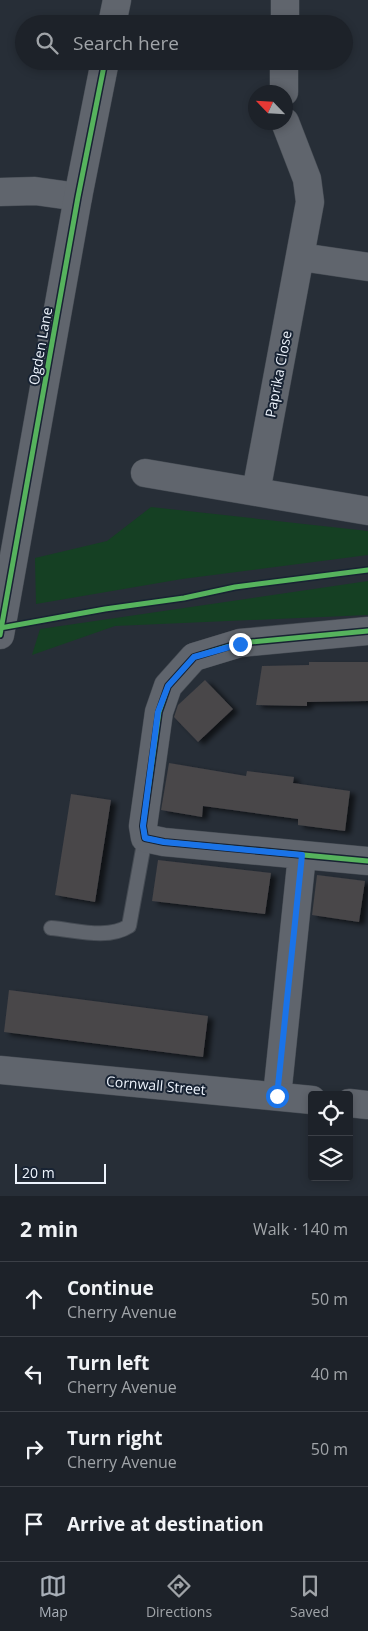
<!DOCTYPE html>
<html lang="en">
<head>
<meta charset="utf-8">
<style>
  :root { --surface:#1d2229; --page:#252a31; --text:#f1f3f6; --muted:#a0a4a8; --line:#3b3f46; --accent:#a8afb8 }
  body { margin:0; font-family:"Open Sans",sans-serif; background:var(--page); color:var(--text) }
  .controls { position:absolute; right:15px; bottom:15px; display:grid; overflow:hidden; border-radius:5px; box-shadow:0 2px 8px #0003 }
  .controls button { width:45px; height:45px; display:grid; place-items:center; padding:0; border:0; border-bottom:1px solid var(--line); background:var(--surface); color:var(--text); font:25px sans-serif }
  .compass { position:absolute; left:248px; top:85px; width:45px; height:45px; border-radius:50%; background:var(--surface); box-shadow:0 2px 8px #0003; rotate:295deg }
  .scale { position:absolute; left:15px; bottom:12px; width:91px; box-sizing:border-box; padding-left:5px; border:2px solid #eef4fd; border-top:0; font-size:14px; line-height:18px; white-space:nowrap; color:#eef4fd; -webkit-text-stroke:4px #182333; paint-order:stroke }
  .stop { position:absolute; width:15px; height:15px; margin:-11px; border:4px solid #1a73e8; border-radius:50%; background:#fff }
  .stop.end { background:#1a73e8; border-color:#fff; box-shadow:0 1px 5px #0008 }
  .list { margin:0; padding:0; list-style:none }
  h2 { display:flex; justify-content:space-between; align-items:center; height:65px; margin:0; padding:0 20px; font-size:21px }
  h2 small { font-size:16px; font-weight:400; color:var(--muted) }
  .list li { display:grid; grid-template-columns:32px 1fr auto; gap:15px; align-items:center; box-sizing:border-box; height:75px; padding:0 20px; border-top:1px solid var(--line) }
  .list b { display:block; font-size:19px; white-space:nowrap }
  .list p { margin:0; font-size:16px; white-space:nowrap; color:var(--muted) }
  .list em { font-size:16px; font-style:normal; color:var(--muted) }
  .icon { flex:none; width:28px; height:28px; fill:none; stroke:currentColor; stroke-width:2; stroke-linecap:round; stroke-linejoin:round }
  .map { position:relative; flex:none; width:368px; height:1196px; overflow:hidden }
  .search { position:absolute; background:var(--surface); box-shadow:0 2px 8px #0003; left:15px; right:15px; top:15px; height:55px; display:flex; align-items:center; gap:12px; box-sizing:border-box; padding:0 18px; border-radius:28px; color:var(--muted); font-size:19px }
  .sheet { height:365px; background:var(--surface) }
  nav { display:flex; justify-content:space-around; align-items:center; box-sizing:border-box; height:70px; border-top:1px solid var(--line); background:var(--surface); font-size:14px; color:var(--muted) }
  nav a { display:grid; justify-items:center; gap:2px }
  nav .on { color:var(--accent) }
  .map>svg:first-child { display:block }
  .green { fill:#154023 }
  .building { fill:#484649; filter:url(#shadow) }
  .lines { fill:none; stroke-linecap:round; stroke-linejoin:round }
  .lane-casing { stroke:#454b53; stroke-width:16 }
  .street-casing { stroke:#454b53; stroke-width:29 }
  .secondary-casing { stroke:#454b53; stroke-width:29 }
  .lane { stroke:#60656d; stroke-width:14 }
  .street { stroke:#60656d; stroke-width:28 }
  .secondary { stroke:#60656d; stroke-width:28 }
  .cycleway-casing { stroke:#182333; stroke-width:8 }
  .cycleway { stroke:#56b35d; stroke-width:5 }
  .route { stroke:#1a73e8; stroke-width:6 }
  .labels { text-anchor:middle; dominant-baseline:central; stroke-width:4; stroke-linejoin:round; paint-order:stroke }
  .street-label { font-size:14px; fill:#eef4fd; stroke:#182333 }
</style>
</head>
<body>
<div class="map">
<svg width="368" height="1196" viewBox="0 0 368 1196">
  <defs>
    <filter id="shadow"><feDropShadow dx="5.5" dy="3" stdDeviation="2.5" flood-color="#0009"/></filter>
  </defs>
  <rect width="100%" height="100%" fill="#272e37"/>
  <path class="green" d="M 151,507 L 368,531 L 368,555 L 182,579 L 36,604 L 35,558 L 107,541 Z
    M 368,581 L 368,615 L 115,626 L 32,655 L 40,629 Z"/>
  <path class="building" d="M 309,662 L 368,662 L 368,701 L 307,702 L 307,706 L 256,705 L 262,666 L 309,665 Z
    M 205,680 L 233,709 L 198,742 L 174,717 L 178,705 Z
    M 169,763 L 246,776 L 247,771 L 294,777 L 293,783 L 350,791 L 345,831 L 298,825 L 298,819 L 203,806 L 202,817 L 161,810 Z
    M 71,794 L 111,800 L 95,902 L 55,895 Z
    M 158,860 L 271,873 L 265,914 L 152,901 Z
    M 317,875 L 365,881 L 359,922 L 312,915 Z
    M 9,990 L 208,1016 L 203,1057 L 4,1032 Z"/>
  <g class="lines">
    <g class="lane-casing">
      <path id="lane" d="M 51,928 C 76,930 107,940 129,926 L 145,838"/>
    </g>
    <g class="street-casing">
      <path id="street" d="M 285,0 L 285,24
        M 284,92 L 284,61
        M 0,192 L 35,191 L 78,197
        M 301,257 L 368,267
        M 145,473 L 256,492 L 310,202 L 307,179 L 285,122
        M 256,492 L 368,511
        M 368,631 L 240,643 L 194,657 L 168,686 L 159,712 L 143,826 L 145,838 L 164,842 L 368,861
        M 277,1096 L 302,855"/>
    </g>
    <g class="secondary-casing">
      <path id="secondary" d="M 112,24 L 117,0
        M 0,635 L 78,197 L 105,61
        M 0,1070 L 312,1100
        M 349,1103 L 368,1105"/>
    </g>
    <use href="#lane" class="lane"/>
    <use href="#street" class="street"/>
    <use href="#secondary" class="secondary"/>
    <g class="cycleway-casing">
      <path id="cycleway" d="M 0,628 L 105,609 L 184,598 L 235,587 L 368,570
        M 368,631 L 240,643 L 194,657 L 168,686 L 159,712 L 143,826 L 145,838 L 164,842 L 368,861
        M 0,635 L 78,197 L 105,61"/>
    </g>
    <use href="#cycleway" class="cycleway"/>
  </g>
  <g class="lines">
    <path class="route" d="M 240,644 L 194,657 L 168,686 L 158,712 L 143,826 L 145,838 L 164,842 L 302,855 L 277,1096"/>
  </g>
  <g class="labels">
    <g class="street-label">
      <text transform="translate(40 346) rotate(-80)">Ogden Lane</text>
      <text transform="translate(278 374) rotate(-79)">Paprika Close</text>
      <text transform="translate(156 1085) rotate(5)">Cornwall Street</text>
    </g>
  </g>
</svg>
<div class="controls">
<button><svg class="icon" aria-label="locate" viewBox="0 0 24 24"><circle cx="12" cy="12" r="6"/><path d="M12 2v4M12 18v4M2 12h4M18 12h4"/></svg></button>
<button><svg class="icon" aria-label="layers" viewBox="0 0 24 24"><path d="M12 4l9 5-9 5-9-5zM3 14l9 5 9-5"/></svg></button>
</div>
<svg class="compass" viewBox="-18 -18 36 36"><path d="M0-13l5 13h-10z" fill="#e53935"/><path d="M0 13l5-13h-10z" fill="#a0a4a8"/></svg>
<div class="scale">20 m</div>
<div class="stop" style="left:277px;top:1096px"></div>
<div class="stop end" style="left:240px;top:644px"></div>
<div class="search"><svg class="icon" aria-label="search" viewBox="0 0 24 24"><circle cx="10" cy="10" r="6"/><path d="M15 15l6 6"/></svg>Search here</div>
</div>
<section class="sheet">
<h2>2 min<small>Walk · 140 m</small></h2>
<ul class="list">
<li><svg class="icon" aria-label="ahead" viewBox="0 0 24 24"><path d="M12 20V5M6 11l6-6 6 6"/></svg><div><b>Continue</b><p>Cherry Avenue</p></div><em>50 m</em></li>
<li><svg class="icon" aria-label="left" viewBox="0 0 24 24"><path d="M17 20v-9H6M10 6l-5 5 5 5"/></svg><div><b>Turn left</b><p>Cherry Avenue</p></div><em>40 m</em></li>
<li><svg class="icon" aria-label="right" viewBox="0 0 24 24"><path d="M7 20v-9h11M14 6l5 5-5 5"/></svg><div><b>Turn right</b><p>Cherry Avenue</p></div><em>50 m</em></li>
<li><svg class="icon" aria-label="arrive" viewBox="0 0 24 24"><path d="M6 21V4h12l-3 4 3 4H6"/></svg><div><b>Arrive at destination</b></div></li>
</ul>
</section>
<nav>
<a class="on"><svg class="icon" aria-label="map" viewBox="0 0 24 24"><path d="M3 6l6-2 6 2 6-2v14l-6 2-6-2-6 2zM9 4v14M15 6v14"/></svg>Map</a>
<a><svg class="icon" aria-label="directions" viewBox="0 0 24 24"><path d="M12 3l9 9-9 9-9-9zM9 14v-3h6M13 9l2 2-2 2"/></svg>Directions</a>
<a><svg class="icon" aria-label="saved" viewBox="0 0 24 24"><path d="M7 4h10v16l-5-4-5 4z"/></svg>Saved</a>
</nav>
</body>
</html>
